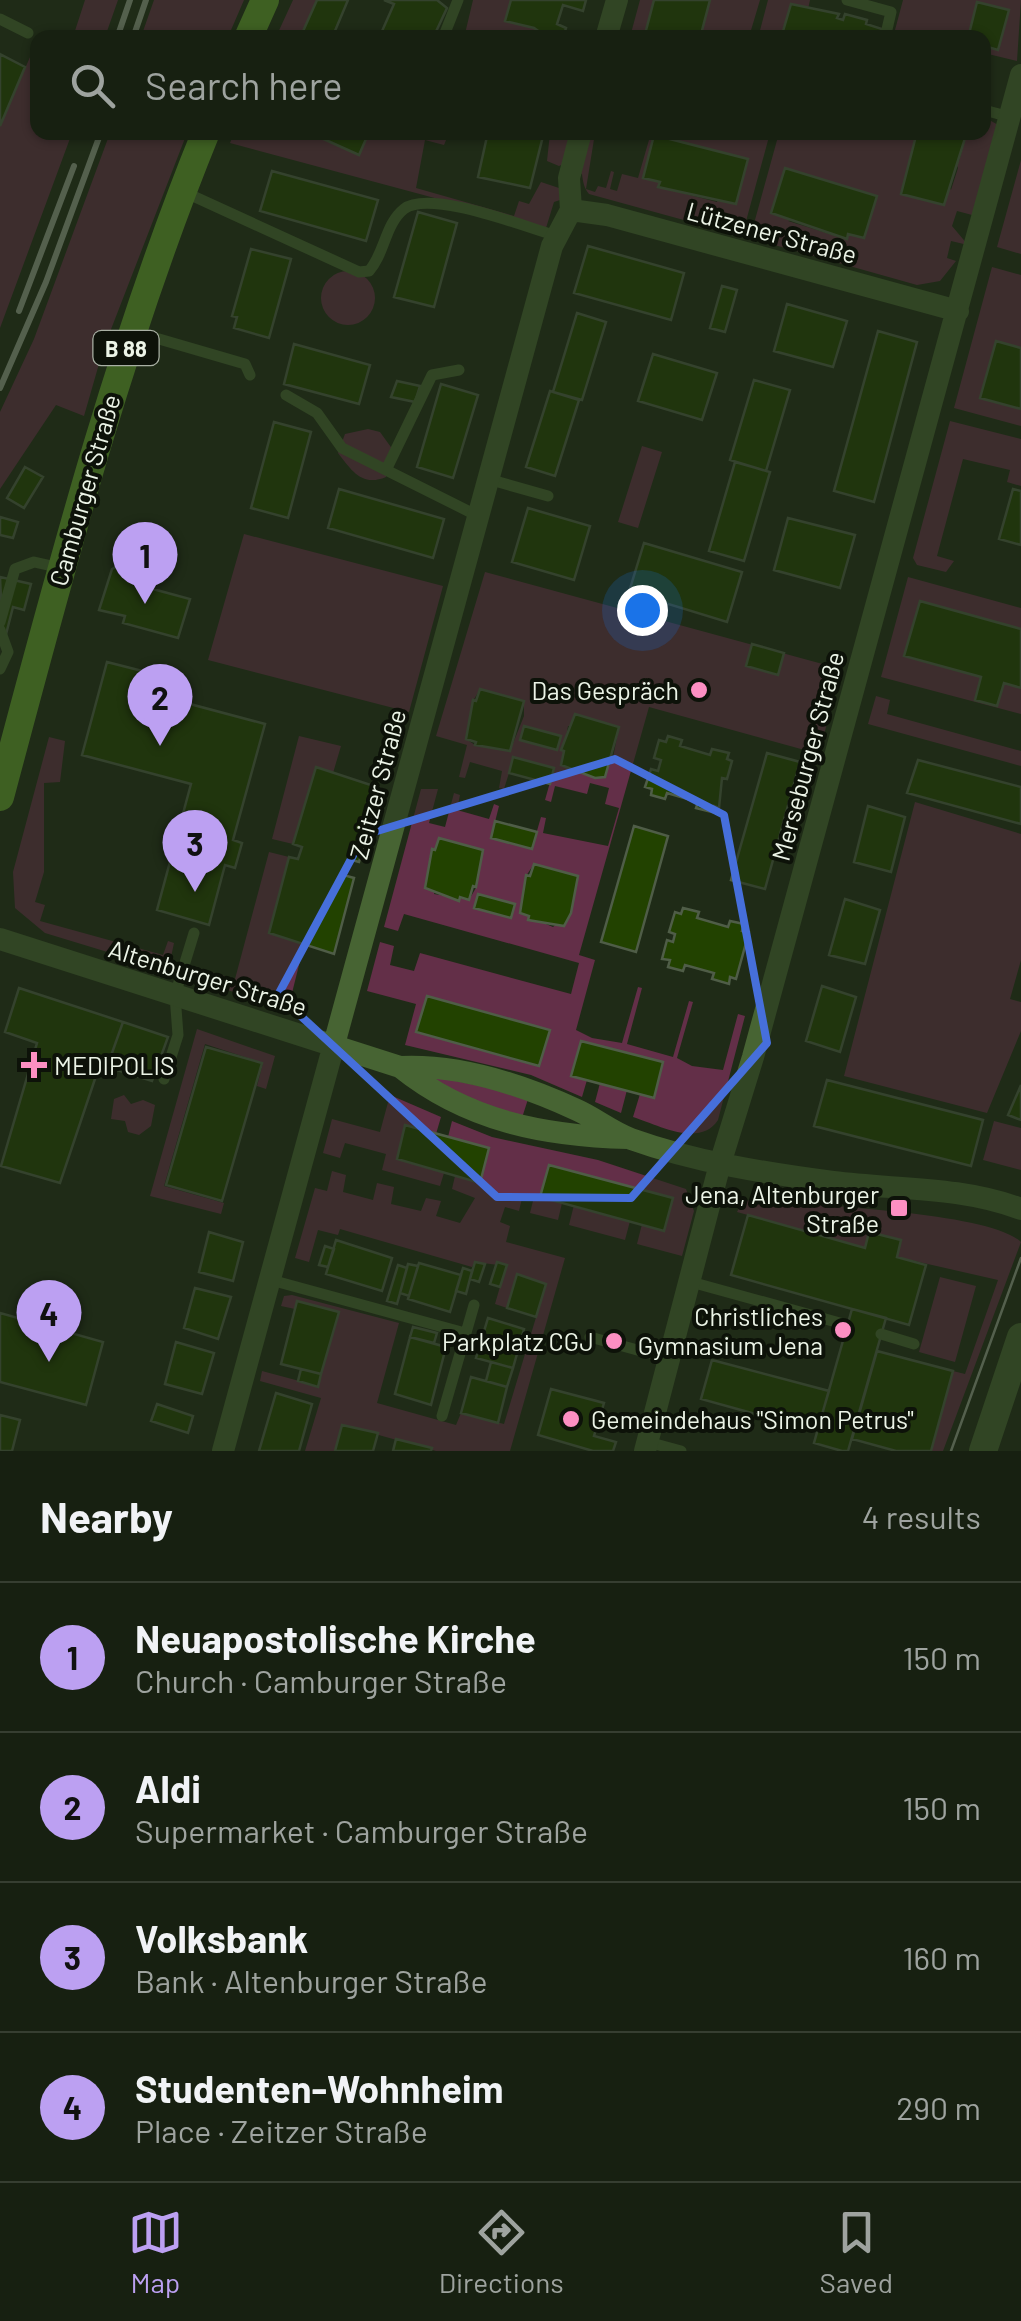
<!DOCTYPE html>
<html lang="en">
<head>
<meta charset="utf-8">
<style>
  :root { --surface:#172011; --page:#20281a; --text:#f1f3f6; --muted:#9ea39f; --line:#363e31; --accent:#bca0f2 }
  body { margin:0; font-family:Barlow,sans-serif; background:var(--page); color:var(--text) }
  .you { position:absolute; left:642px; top:610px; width:35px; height:35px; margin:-25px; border:8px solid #fff; border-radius:50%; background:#1a73e8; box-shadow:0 0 0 15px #1a73e833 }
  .badge { display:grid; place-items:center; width:65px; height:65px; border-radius:50%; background:var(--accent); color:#111; font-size:32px; font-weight:700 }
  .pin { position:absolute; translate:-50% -82px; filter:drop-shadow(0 2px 5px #0008) }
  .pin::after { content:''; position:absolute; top:52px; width:35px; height:30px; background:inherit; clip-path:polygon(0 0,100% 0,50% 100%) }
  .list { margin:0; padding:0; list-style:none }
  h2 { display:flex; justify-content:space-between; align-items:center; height:130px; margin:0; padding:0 40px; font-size:42px }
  h2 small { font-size:32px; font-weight:400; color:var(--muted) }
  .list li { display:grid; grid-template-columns:65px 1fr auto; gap:30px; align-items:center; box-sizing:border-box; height:150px; padding:0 40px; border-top:2px solid var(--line) }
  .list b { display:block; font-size:38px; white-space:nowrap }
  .list p { margin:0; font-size:32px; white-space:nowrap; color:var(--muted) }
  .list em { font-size:32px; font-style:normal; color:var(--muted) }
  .icon { flex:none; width:55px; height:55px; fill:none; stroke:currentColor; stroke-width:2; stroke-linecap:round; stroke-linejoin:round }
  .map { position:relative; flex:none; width:1021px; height:1451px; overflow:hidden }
  .search { position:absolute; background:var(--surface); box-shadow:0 2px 8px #0004; left:30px; right:30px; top:30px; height:110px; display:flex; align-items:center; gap:25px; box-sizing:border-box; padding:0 35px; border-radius:20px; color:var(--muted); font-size:38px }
  .sheet { height:730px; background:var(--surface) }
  nav { display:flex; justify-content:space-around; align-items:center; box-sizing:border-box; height:140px; border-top:2px solid var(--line); background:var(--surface); font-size:28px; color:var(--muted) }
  nav a { display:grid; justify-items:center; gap:5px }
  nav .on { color:var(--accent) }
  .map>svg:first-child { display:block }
  .green { fill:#632f48; fill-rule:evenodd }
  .building { fill:#224200; stroke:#4f5d47; stroke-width:2.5 }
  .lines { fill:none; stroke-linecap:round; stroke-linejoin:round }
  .service { stroke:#476433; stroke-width:11 }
  .minor { stroke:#476433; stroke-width:22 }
  .tertiary { stroke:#476433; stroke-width:28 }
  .primary { stroke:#64a030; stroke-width:28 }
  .tram { stroke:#959f8f; stroke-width:2.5 }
  .rail { stroke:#959f8f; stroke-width:6 }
  .marked { fill:none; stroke:#466fdb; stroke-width:8; stroke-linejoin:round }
  .poi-dot { fill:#fc8fc2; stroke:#0d1209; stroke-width:4 }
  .labels { text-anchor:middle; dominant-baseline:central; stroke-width:8; stroke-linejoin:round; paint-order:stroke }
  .shield { fill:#0d1209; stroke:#a9b0a4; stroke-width:2.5 }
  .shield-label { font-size:22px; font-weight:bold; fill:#ecf4e7 }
  .street-label { font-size:25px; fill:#ecf4e7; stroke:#0d1209 }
  .poi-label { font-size:25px; fill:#ecf4e7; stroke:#0d1209; text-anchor:end }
</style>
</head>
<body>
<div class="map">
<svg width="1021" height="1451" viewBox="0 0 1021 1451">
  <rect width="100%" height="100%" fill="#1f2b17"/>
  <path class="green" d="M 85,0 L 118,0 L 105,37 L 73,37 Z
    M 154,0 L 244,0 L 228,37 L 141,37 Z
    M 293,0 L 317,0 L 300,37 L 276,37 Z
    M 473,0 L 511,0 L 506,21 L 534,28 L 548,37 L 464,38 Z
    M 640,0 L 654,0 L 644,37 L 630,37 Z
    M 710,0 L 760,0 L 749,37 L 700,37 Z
    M 768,0 L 810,0 L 808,9 L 791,5 L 781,37 L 758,38 Z
    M 903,0 L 1021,0 L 1017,61 L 984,53 L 984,38 L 923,37 L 895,30 Z
    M 37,41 L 38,132 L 72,133 L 0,328 L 0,126 Z
    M 984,117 L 1000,126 L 976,216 L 957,211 L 952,226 L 968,245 L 951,241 L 947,258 L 956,261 L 940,281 L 917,285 L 750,238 L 779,133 L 917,133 L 951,190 L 958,168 L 955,160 L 959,161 L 967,133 L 984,132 ZM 876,196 L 863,238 L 848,234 L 846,239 L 788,221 Z
    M 110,133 L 187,133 L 103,350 L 84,416 L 56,405 L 0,489 L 0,412 L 34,339 Z
    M 234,133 L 308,133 L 359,155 L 369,133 L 388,138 L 391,133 L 449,133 L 444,145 L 425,140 L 416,188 L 514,216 L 519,201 L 529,204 L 541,182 L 559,188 L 560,200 L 554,202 L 546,228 L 230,143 Z
    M 550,133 L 573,133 L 564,164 L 559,166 L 547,161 Z
    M 588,133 L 595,133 L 586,189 L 595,192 L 598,186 L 606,188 L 611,171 L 614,172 L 610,189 L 617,191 L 622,174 L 638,178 L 651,133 L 770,133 L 742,236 L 589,194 C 584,188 583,182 582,174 L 577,171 ZM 654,135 L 718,199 L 717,202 L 659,187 L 660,182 L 643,177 Z
    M 1021,160 L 1021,254 L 997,247 Z
    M 992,267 L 1021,275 L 1021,426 L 954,408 Z
    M321 298a27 27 0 1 1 54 0a27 27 0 1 1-54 0Z
    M 950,421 L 1021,439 L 1021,486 L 1007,482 L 1010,470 L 963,459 L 937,556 L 954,561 L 946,572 L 917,565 L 913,558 Z
    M 368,429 L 380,432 L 393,450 L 386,477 C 362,487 352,471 338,453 L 345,434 Z
    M 642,446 L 662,452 L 638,528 L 618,522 Z
    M 244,534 L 443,586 L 409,712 L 208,660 Z
    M 485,572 L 841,669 L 819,754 L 649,707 L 579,955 L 595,960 L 576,1030 L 592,1038 L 622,1043 L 638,987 L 642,988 L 627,1044 L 673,1057 L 689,1001 L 693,1002 L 677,1058 L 692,1066 L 723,1070 L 738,1014 L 745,1016 L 718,1120 C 700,1148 658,1125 633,1117 L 640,1094 L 654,1097 L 662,1062 L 581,1041 L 572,1075 L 587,1080 L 582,1097 L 531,1075 L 405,1045 L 416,1004 L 367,991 L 380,942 L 394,946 L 390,965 L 414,971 L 420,953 L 571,994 L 579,963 L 404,914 L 398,931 L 384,927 L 421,789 L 438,789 L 429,823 L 445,827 L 454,793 L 460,795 L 457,810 L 489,819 L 494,804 L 499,806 L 491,838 L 532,848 L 541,817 L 546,818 L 543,833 L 608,846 L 619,808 L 605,804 L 609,788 L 590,783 L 587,794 L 555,786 L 551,802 L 545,800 L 554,768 L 514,757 L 504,789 L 499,788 L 502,771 L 470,762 L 465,778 L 459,777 L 467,745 L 436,736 ZM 480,689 L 524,702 L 524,716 L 510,751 L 475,745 L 466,739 L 473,701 ZM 568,726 L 619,727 L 612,763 L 595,778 L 561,764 ZM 439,838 L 483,850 L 477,886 L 469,900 L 434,894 L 435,890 L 425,887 L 431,850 L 435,850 ZM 534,864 L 578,876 L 571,912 L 553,927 L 520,913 L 526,876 Z
    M 908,577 L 1021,608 L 1021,629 L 920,601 L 904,655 L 1021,688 L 1021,714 L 881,677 Z
    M 876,696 L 890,700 L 887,714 L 1021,751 L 1021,766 L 868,724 Z
    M 299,736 L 341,746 L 333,773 L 315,768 L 293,844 L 272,839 Z
    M 49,737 L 65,741 L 60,782 L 44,783 L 44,872 L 35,902 L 45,905 L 40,921 L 163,955 L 168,941 L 174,943 L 171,957 L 160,968 L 45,933 L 15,908 L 13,872 Z
    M 915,802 L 1021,834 L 1021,960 L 1010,999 L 1021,1002 L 1021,1031 L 987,1113 L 844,1076 Z
    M 269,852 L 289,857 L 269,932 L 304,945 L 288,1009 L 202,982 L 204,970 L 235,979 Z
    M 197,1029 L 275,1056 L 266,1089 L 257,1086 L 263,1063 L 205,1044 L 164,1186 L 224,1203 L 221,1214 L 150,1196 Z
    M 427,1075 L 529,1096 L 521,1121 L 494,1113 Z
    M 600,1083 L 627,1090 L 621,1113 L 595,1102 Z
    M 124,1095 L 131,1104 L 143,1100 L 155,1105 L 151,1126 L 139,1135 L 128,1132 L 125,1121 L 111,1119 L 114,1099 Z
    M 390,1095 L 441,1117 L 436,1134 L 397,1159 L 444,1173 L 440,1186 L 382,1170 L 386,1154 L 345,1143 L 340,1158 L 323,1153 L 332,1119 L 380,1132 Z
    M 452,1121 L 492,1137 L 598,1160 L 686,1189 L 694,1211 L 682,1256 L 637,1244 L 642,1224 L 562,1203 L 558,1220 L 530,1213 L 534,1197 L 523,1194 L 519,1211 L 505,1207 L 500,1222 L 510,1226 L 506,1242 L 565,1258 L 510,1451 L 436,1451 L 343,1425 L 335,1451 L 305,1451 L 321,1398 L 260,1381 L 262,1371 L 318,1386 L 339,1312 L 298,1301 L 295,1309 L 281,1306 L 284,1296 L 292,1295 L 399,1323 L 377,1403 L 456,1425 L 461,1413 L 504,1424 L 546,1284 L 517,1275 L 507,1308 L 495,1304 L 506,1266 L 475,1262 L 472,1267 L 340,1229 L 338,1235 L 318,1230 L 309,1262 L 295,1258 L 315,1188 L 327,1191 L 332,1171 L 346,1175 L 343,1192 L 373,1200 L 377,1183 L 394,1187 L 391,1204 L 421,1211 L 426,1198 L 441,1201 L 436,1216 L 460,1223 L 475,1198 L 452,1189 L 455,1176 L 480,1183 L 448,1137 Z
    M 994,1121 L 1021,1128 L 1021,1170 L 983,1160 Z
    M 751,1200 C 803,1205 989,1211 1021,1242 L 943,1451 L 931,1451 L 953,1371 L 965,1374 L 998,1280 L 897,1257 L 900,1240 L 869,1232 L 865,1248 L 737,1212 L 742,1202 Z
    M 574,1205 L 630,1221 L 625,1240 L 569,1225 Z
    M 940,1277 L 976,1286 L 955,1362 L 919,1352 Z"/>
  <path class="building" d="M 317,0 L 348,0 L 332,38 L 300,38 Z
    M 384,0 L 437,0 L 447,8 L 433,38 L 379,38 L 394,4 Z
    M 511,0 L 586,0 L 583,11 L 563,5 L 557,24 L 566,28 L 563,38 L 548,38 L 534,28 L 505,21 Z
    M 654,0 L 710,0 L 700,38 L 644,38 Z
    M 977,2 L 1009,10 L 998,50 L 984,46 L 984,38 L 968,38 Z
    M 791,4 L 839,14 L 837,18 L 843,20 L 845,14 L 867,20 L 866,24 L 882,29 L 880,38 L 781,38 Z
    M 0,54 L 25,67 L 0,126 Z
    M 308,132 L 369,132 L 359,155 Z
    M 488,132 L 544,132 L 530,188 L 478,177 Z
    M 917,132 L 967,132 L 944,205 L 901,194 Z
    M 654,135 L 748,159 L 736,204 L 658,187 L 660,182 L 643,178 Z
    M 785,168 L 877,196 L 864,238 L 848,234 L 847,239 L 771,213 Z
    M 272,171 L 378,200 L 366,241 L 260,211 Z
    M 418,212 L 457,223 L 434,307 L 394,297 Z
    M 588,246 L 684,273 L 671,320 L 574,293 Z
    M 251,249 L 291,259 L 269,338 L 234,328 L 237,317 L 232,316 Z
    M 722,286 L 737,290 L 725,332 L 710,328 Z
    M 787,304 L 847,321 L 833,367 L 774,351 Z
    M 577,313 L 606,322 L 582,400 L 553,392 Z
    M 878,331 L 917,342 L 874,502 L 834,491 Z
    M 996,341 L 1021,348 L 1021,409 L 980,398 Z
    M 294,344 L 370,365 L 359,404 L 284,384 Z
    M 653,354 L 717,373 L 702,420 L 638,401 Z
    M 754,380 L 790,390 L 766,471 L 730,460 Z
    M 397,381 L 420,386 L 415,402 L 391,397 Z
    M 441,384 L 478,395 L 453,478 L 417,467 Z
    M 550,391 L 579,400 L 555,476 L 526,467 Z
    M 274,422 L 311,432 L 288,518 L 251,508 Z
    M 735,462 L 770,472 L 744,561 L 709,551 Z
    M 25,467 L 43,477 L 24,508 L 7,498 Z
    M 339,489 L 444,519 L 433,558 L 328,528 Z
    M 1013,489 L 1021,491 L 1021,545 L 999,539 Z
    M 528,508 L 590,526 L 574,580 L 512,562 Z
    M 0,517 L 18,522 L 13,538 L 0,535 Z
    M 788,518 L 855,535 L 840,588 L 774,570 Z
    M 644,543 L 742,572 L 727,622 L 629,592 Z
    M 123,563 L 158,571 L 153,589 L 190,599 L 178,638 L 123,623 L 125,616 L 99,610 L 112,569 Z
    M 0,577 L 31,584 L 24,610 L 13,607 L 3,646 Z
    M 920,601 L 1021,629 L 1021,688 L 1004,683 L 997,706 L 975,700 L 981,677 L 904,656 Z
    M 752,644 L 784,653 L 778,675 L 746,666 Z
    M 107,662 L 150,673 L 145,692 L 265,724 L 233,840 L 242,843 L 235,868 L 225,865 L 209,925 L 157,910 L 191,784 L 82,755 Z
    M 480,689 L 524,701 L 510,751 L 475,745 L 476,742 L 466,739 L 473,700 L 476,701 Z
    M 575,714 L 619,727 L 605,777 L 595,778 L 561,765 L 564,751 L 561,750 Z
    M 524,726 L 561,736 L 557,750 L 520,740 Z
    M 668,736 L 682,740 L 680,746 L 710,755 L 712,749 L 729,753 L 727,759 L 732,761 L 727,779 L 722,778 L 719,808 L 714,806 L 712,812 L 696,808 L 698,802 L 667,793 L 665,799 L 651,795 L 652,789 L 645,787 L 651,769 L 658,771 L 661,760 L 654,758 L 659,740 L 666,742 Z
    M 767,753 L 800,762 L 765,889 L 731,880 Z
    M 513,757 L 554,768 L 550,784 L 509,773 Z
    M 918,760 L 1021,787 L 1021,824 L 907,793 Z
    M 316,767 L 380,788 L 359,862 L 348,859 L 343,875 L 354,878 L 334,954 L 269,933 L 289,857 L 298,859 L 302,847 L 293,844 Z
    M 868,806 L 905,817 L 891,872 L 854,862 Z
    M 495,821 L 537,832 L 532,849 L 491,838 Z
    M 634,826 L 668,836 L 636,952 L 601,942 Z
    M 439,838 L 483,850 L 476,887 L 473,886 L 469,900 L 460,897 L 459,901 L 425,888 L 432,849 L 435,850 Z
    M 534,864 L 578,876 L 571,913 L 564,926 L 528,920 L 529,916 L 520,913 L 526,875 L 530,876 Z
    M 478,894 L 515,904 L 511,918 L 474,908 Z
    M 845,899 L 880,910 L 865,964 L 829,955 Z
    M 683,908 L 699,912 L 697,918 L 728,927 L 730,921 L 744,924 L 742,931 L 749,932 L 736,979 L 730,977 L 729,984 L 712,979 L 714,973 L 685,965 L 683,971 L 668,967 L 670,960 L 662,959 L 667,940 L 673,942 L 675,934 L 669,932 L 675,912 L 681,914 Z
    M 822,986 L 856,997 L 840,1052 L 806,1041 Z
    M 19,988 L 123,1022 L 107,1067 L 100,1064 L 60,1183 L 1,1166 L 37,1043 L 5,1032 Z
    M 427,996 L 550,1030 L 539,1066 L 416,1032 Z
    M 123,1022 L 168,1037 L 152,1081 L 107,1067 Z
    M 581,1041 L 663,1062 L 654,1098 L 571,1076 Z
    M 206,1047 L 262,1063 L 222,1201 L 166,1185 Z
    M 827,1080 L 983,1120 L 971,1166 L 814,1126 Z
    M 1021,1085 L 1021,1120 L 1008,1115 Z
    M 405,1125 L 489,1148 L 480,1183 L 397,1159 Z
    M 549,1165 L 673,1198 L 664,1231 L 540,1197 Z
    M 748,1215 L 865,1248 L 869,1232 L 901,1240 L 897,1257 L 926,1265 L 909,1325 L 731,1275 Z
    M 209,1232 L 243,1242 L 233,1281 L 199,1272 Z
    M 336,1240 L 392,1258 L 382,1291 L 326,1274 Z
    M 325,1246 L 334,1249 L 328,1267 L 319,1265 Z
    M 475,1262 L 485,1264 L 479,1282 L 470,1279 Z
    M 497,1262 L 507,1265 L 500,1287 L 490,1284 Z
    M 419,1263 L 461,1275 L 450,1312 L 408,1299 Z
    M 408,1264 L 418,1266 L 409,1296 L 400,1293 Z
    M 398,1265 L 407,1268 L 397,1304 L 387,1301 Z
    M 463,1268 L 472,1271 L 466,1294 L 456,1291 Z
    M 517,1274 L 546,1284 L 536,1317 L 507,1308 Z
    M 195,1288 L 231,1297 L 218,1339 L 184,1328 Z
    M 297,1301 L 339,1312 L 321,1374 L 281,1364 Z
    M 852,1309 L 886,1318 L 848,1451 L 842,1451 L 814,1443 Z
    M 0,1313 L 103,1342 L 86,1405 L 0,1382 Z
    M 488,1318 L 524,1329 L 513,1368 L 476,1358 Z
    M 413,1327 L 437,1333 L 434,1343 L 410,1337 Z
    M 410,1337 L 446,1347 L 431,1405 L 395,1394 Z
    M 176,1342 L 214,1353 L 202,1394 L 165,1384 Z
    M 877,1351 L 953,1371 L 931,1451 L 896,1451 L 852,1439 Z
    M 712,1360 L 829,1391 L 817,1431 L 701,1399 Z
    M 491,1362 L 513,1368 L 507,1387 L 486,1381 Z
    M 301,1369 L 321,1374 L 318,1387 L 298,1381 Z
    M 471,1377 L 507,1387 L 498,1423 L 461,1413 Z
    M 551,1389 L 604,1403 L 594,1436 L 616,1442 L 613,1451 L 593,1451 L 538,1435 Z
    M 276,1393 L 312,1404 L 299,1451 L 259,1451 Z
    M 157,1404 L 193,1416 L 188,1433 L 151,1421 Z
    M 0,1415 L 20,1420 L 12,1451 L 0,1451 Z
    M 342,1425 L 378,1433 L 373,1451 L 335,1451 Z
    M 396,1439 L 432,1448 L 431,1451 L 393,1451 Z"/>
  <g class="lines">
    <path class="service" d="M 847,0 L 891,12 L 885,38
      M 0,19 L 28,33
      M 443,38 L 458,0
      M 984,110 L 1010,117
      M 182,191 L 359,272 L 369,271 C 385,253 385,224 404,209 C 430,189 525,227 557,236
      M 135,332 L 245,364 L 250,375
      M 286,395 L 317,413 L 342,448 L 478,516
      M 386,470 L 432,375 L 459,370
      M 488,479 L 548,496
      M 0,622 L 15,569 L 34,562 L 61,568
      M 0,630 L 8,652 L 0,669
      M 164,1079 L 178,1035 L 175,995 L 194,933
      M 271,1280 L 465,1333
      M 691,1282 L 847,1325
      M 881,1334 L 914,1344
      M 590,1337 L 670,1359
      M 442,1416 L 474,1305
      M 648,1442 L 681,1451"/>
    <path class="minor" d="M 606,38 L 617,0
      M 571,210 L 607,215 L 958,311
      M 0,939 L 400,1067 C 467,1121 544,1136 628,1138
      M 400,1067 C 460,1064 523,1085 577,1110 C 595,1118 612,1132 631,1139 C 695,1162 765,1173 833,1182 C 896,1190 960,1186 1021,1209
      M 223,1451 L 552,246 L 571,210 L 569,178 L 581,132
      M 645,1451 L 720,1164 L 753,1057 L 1021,75"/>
    <path class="tertiary" d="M 983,1451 L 1021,1337"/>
    <path class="primary" d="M 248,38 L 265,0
      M 0,797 C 60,572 118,348 206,132"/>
    <path class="tram" d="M 951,1451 L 1021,1258"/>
    <path class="rail" d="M 117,38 L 130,0
      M 133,38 L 146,0
      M 19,311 L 74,166
      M 0,388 L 46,282 L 101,132"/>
  </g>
  <path d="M0 0H1021V1451H0ZM 615,759 L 724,815 L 767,1043 L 631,1198 L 497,1197 L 278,995 L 364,835 Z" fill="#1f2b17" fill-opacity=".55" fill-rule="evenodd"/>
  <path class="marked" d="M 615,759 L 724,815 L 767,1043 L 631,1198 L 497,1197 L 278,995 L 364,835 Z"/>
  <g class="poi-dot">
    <circle cx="699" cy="690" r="10"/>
    <path d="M29 1050h10v10h10v10h-10v10h-10v-10h-10v-10h10z"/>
    <rect x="889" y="1198" width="20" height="20" rx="5"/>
    <circle cx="843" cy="1330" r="10"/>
    <circle cx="614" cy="1341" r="10"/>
    <circle cx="571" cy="1419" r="10"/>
  </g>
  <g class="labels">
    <rect class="shield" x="93.5" y="331" width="65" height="34" rx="8"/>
    <g class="shield-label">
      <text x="126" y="348">B 88</text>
    </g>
    <g class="street-label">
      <text transform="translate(772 232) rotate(15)">Lützener Straße</text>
      <text transform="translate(84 490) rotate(-74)">Camburger Straße</text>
      <text transform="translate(807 756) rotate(-75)">Merseburger Straße</text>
      <text transform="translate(377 784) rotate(-75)">Zeitzer Straße</text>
      <text transform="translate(208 977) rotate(17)">Altenburger Straße</text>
    </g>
    <g class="poi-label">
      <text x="679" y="690">Das Gespräch</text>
      <text x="54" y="1065" text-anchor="start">MEDIPOLIS</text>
      <text x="879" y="1194">Jena, Altenburger<tspan x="879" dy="29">Straße</tspan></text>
      <text x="823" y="1316">Christliches<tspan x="823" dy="29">Gymnasium Jena</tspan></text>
      <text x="594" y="1341">Parkplatz CGJ</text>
      <text x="591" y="1419" text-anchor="start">Gemeindehaus "Simon Petrus"</text>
    </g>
  </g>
</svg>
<div class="you"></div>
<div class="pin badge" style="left:145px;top:604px">1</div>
<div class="pin badge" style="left:160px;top:746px">2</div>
<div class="pin badge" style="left:195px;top:892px">3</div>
<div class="pin badge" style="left:49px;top:1362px">4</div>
<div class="search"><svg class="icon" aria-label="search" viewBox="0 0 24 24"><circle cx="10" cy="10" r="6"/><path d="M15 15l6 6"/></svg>Search here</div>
</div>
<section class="sheet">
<h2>Nearby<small>4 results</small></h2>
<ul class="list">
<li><span class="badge">1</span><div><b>Neuapostolische Kirche</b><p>Church · Camburger Straße</p></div><em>150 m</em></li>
<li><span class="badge">2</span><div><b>Aldi</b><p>Supermarket · Camburger Straße</p></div><em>150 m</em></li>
<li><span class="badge">3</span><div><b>Volksbank</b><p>Bank · Altenburger Straße</p></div><em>160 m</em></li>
<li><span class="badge">4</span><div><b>Studenten-Wohnheim</b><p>Place · Zeitzer Straße</p></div><em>290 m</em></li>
</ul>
</section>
<nav>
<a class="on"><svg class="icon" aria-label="map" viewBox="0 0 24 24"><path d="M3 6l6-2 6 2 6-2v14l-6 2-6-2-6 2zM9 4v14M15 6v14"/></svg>Map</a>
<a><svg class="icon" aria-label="directions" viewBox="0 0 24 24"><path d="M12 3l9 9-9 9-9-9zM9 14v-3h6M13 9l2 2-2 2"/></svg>Directions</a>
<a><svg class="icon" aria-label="saved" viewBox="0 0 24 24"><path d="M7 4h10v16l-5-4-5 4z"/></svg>Saved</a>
</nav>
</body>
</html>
